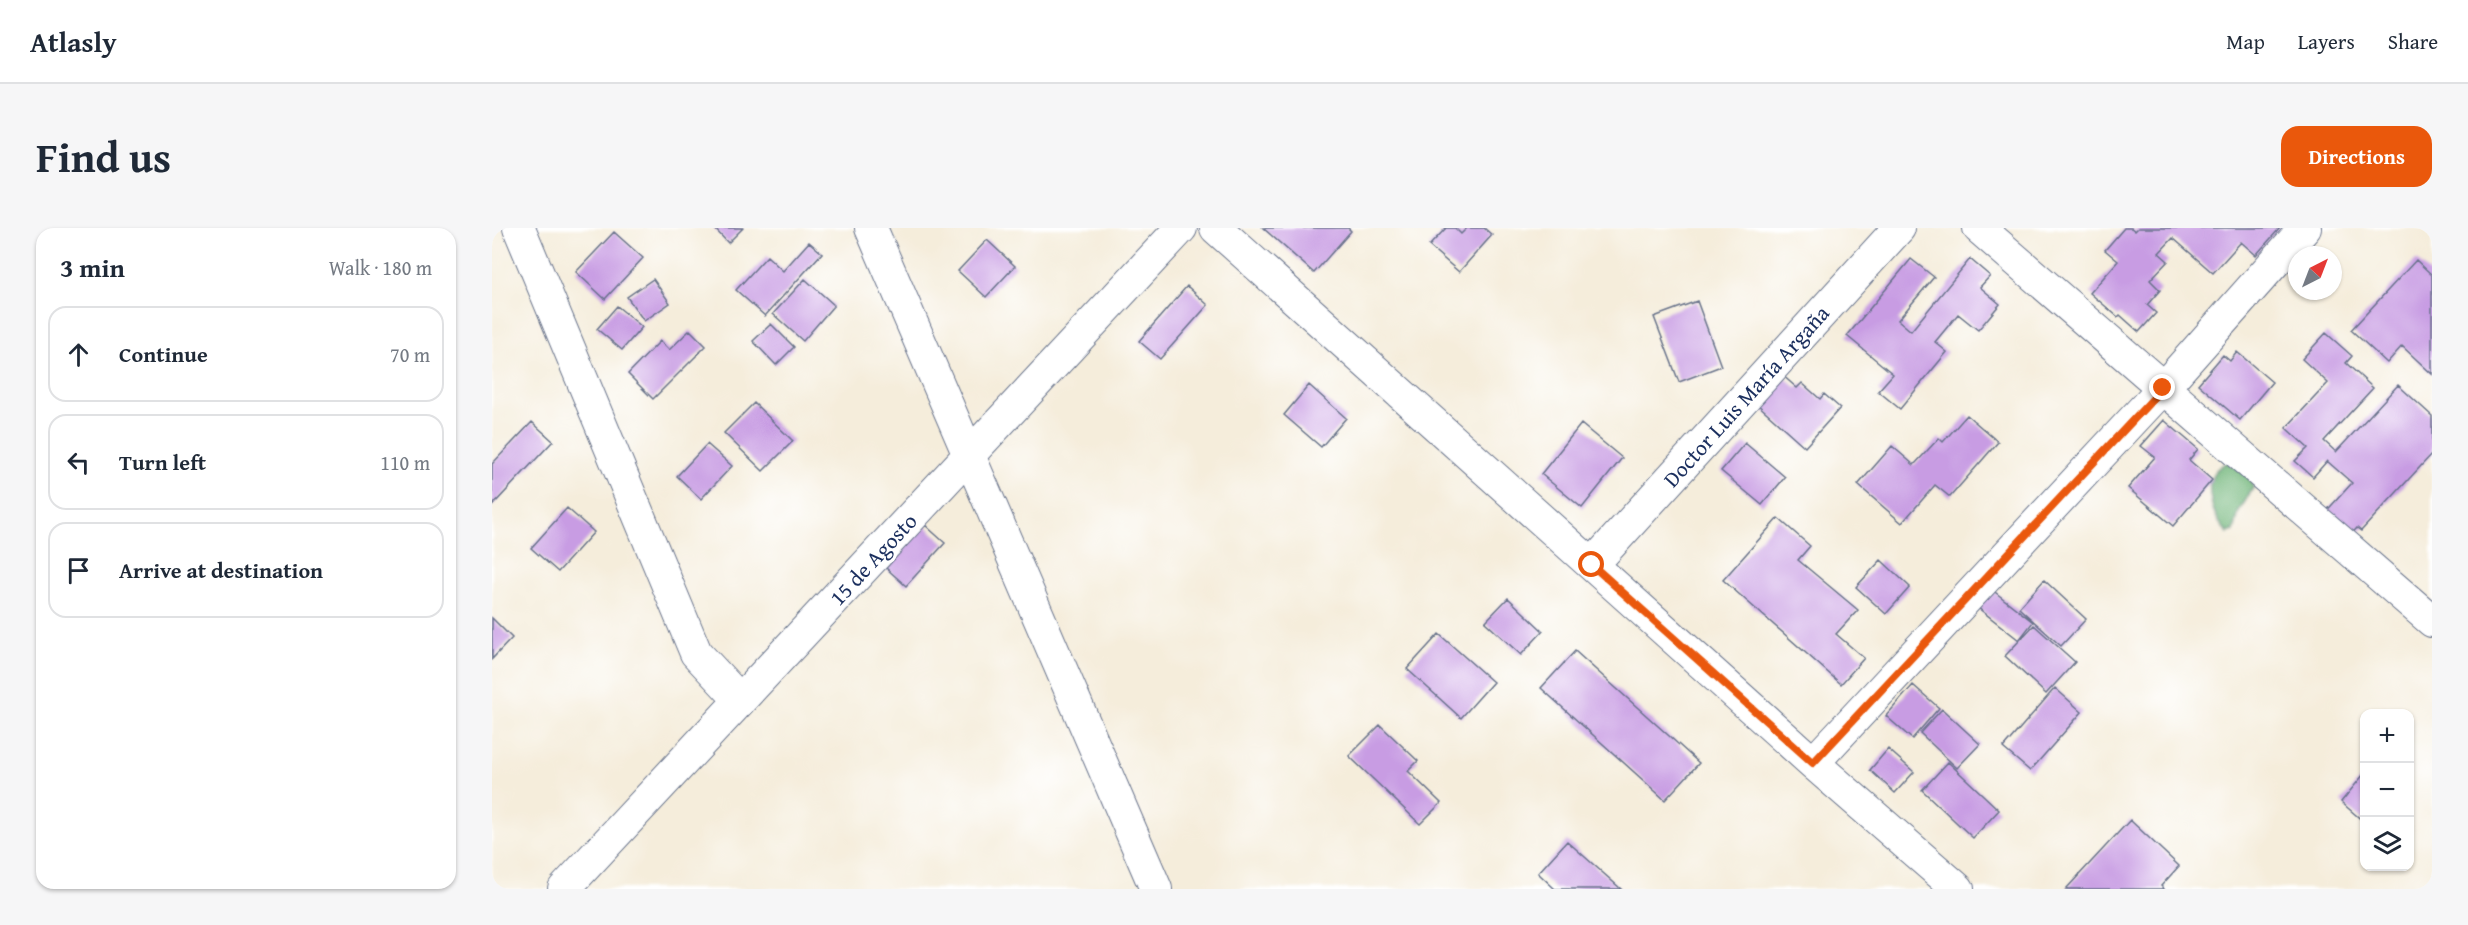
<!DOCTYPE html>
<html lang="en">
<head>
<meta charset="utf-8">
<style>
  :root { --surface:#fff; --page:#f6f6f7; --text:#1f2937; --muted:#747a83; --line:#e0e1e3; --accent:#ea580c }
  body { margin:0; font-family:"Gentium Book Plus",serif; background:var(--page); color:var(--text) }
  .controls { position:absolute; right:18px; bottom:18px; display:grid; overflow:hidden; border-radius:12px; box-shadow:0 2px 4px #0004 }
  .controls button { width:54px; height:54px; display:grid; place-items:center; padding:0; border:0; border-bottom:2px solid var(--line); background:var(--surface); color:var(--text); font:30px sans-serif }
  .compass { position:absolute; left:1796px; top:18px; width:54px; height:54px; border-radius:50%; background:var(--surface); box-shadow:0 2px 4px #0004; rotate:42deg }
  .stop { position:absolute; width:18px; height:18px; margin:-14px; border:4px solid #ea580c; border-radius:50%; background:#fff }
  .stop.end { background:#ea580c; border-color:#fff; box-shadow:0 2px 6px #0008 }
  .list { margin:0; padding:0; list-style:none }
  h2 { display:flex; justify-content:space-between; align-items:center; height:78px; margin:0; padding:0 24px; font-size:26px }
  h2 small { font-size:20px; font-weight:400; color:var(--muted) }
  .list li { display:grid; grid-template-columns:39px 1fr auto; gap:18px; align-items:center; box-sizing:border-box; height:96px; margin:0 12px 12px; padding:0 12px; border:2px solid var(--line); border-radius:18px }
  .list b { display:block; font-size:22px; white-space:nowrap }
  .list em { font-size:20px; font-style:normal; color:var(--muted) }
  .icon { flex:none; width:33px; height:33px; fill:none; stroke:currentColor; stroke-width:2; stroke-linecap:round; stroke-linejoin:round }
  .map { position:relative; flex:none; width:1940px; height:661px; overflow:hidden; border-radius:18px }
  header { display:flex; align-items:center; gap:36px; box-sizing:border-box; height:84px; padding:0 30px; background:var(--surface); border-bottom:2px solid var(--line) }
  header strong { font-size:28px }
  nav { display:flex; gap:33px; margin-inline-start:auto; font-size:21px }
  .intro { display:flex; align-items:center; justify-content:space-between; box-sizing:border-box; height:144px; padding:0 36px }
  h1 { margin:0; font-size:42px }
  .button { padding:15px 27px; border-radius:18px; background:var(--accent); color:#fff; font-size:21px; font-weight:700 }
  main { display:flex; gap:36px; padding:0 36px }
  aside { flex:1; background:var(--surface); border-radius:18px; box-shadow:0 2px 4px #0004 }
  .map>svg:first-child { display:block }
  .forest { fill:#72b67a; stroke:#46726c; stroke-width:1.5 }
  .building { fill:#c89ce3 }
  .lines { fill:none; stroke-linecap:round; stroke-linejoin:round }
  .minor-casing { stroke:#67728a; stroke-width:34 }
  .minor { stroke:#fff; stroke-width:32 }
  .route { stroke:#ea580c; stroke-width:8 }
  .labels { text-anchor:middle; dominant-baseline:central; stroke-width:6; stroke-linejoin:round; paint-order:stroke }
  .street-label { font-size:22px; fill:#1b2f5e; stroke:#fff }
</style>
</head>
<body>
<header>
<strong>Atlasly</strong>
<nav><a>Map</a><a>Layers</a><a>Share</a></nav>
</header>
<div class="intro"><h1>Find us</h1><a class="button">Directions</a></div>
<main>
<aside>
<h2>3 min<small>Walk · 180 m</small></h2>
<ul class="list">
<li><svg class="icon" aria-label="ahead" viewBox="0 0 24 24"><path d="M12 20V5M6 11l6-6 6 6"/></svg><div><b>Continue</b></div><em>70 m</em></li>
<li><svg class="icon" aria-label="left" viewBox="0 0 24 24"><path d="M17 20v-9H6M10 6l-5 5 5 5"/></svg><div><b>Turn left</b></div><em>110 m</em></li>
<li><svg class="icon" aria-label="arrive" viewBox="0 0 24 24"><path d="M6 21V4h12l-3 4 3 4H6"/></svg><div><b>Arrive at destination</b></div></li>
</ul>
</aside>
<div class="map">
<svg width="1940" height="661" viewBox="0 0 1940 661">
  <rect width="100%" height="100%" fill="#fff"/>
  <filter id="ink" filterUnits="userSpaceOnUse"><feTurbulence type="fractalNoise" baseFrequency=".0167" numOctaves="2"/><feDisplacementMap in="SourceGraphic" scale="12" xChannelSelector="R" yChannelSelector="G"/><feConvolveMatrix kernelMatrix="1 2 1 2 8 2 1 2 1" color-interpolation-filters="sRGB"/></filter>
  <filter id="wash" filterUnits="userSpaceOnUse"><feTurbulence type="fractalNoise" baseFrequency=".008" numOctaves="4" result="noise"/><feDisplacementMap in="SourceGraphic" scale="24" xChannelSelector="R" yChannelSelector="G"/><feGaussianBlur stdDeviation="1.35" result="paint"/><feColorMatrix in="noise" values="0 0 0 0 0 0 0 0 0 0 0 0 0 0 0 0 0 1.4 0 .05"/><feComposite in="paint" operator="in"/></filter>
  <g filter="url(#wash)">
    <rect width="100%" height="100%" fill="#f5eddb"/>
    <path class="forest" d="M 1735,234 L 1759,247 L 1761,260 L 1747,283 L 1742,303 L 1736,305 C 1722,292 1711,261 1723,243 C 1726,239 1731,237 1735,234 Z"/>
    <g id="blocks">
      <path class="building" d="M 222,0 L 251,0 L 236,15 Z
        M 771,0 L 856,0 L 859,3 L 822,45 Z
        M 954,0 L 963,0 L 969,6 L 975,0 L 992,0 L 1000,7 L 967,44 L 937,18 Z
        M 1632,0 L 1639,0 L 1643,3 L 1646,0 L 1788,0 L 1764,27 L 1749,14 L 1721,45 L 1681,10 L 1667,25 L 1676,33 L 1658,52 L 1668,62 L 1655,77 L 1664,85 L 1647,104 L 1628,87 L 1626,89 L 1598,65 L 1626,33 L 1613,22 Z
        M 122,4 L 151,30 L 113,71 L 84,44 Z
        M 495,12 L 523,38 L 494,69 L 466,43 Z
        M 317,14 L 330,25 L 273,88 L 244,62 L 275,28 L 291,43 Z
        M 1419,31 L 1442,49 L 1406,92 L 1419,103 L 1478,31 L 1498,48 L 1488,59 L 1508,76 L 1486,102 L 1466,86 L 1443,114 L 1455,124 L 1408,181 L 1386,163 L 1401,146 L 1355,108 Z
        M 1924,32 L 1940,47 L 1940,146 L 1910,118 L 1895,135 L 1859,102 Z
        M 161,51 L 178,75 L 152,93 L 135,69 Z
        M 313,51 L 342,77 L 311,113 L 281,86 Z
        M 695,58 L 716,77 L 668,131 L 647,113 Z
        M 1205,73 L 1229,138 L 1187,154 L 1162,89 Z
        M 125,78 L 150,99 L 130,122 L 105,101 Z
        M 279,96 L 302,119 L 284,137 L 261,113 Z
        M 198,102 L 214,118 L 161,171 L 136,146 L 168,113 L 177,122 Z
        M 1834,105 L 1860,128 L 1854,135 L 1881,160 L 1832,213 L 1844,224 L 1906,157 L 1940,188 L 1940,226 L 1869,303 L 1865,300 L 1854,312 L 1829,289 L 1860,255 L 1835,233 L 1821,249 L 1803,233 L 1816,220 L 1794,200 L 1836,155 L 1810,131 Z
        M 1745,124 L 1780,154 L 1748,192 L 1706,156 L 1731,127 L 1738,133 Z
        M 1289,146 L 1305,160 L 1310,155 L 1328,171 L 1332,166 L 1348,180 L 1313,219 L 1264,175 Z
        M 817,157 L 854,190 L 829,219 L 792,187 Z
        M 262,175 L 301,213 L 271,243 L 232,205 Z
        M 1475,187 L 1506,214 L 1458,269 L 1443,257 L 1410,295 L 1366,257 L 1400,218 L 1422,237 L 1447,210 L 1451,214 Z
        M 1672,192 L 1706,221 L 1697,232 L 1720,252 L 1681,298 L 1636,260 L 1663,229 L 1649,218 Z
        M 40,194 L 61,213 L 0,278 L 0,236 Z
        M 1089,196 L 1130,230 L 1090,280 L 1049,246 Z
        M 1253,215 L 1293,249 L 1270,277 L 1229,243 Z
        M 215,216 L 240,238 L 209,271 L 185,248 Z
        M 75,280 L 102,304 L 66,344 L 39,320 Z
        M 1286,290 L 1318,318 L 1306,332 L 1366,382 L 1344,406 L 1372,430 L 1349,456 L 1231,352 Z
        M 433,297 L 453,315 L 414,358 L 394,340 Z
        M 1389,332 L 1418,359 L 1394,386 L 1364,359 Z
        M 1552,352 L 1594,391 L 1569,418 L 1527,380 Z
        M 1499,361 L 1541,394 L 1527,412 L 1485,379 Z
        M 1016,370 L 1051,403 L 1029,427 L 993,394 Z
        M 0,390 L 20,410 L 0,431 Z
        M 1542,397 L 1583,434 L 1554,466 L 1513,428 Z
        M 947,406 L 1001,454 L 969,490 L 915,441 Z
        M 1083,423 L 1207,535 L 1173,572 L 1049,460 Z
        M 1421,457 L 1447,480 L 1420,511 L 1394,488 Z
        M 1563,460 L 1590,484 L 1538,543 L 1511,520 Z
        M 1450,481 L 1488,516 L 1465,540 L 1428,505 Z
        M 888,497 L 926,533 L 916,543 L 949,575 L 928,596 L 857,528 Z
        M 1396,521 L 1422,544 L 1403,565 L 1378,542 Z
        M 1456,534 L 1507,582 L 1481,610 L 1430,562 Z
        M 1872,546 L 1872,594 L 1849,574 Z
        M 1638,592 L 1687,638 L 1669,658 L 1672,661 L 1574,661 Z
        M 1075,613 L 1129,661 L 1063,661 L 1046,645 Z"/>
    </g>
  </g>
  <g filter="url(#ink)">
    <use href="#blocks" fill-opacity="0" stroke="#67728a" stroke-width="1.5"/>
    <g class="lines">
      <g class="minor-casing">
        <path id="minor" d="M 27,0 L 204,425 L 248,472
          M 379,0 L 664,661
          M 724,0 L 1321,535 L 1466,661
          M 1487,0 L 1940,393
          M 1100,337 L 1407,0
          M 1321,535 L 1671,160 L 1813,0
          M 72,661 L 689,0"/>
      </g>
      <use href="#minor" class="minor"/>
    </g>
  </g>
  <g class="lines" filter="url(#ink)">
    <path class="route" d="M 1100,337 L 1321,535 L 1671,160"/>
  </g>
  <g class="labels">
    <g class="street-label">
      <text transform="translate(1254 168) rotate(-48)">Doctor Luis María Argaña</text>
      <text transform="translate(381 331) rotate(-47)">15 de Agosto</text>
    </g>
  </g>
</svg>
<div class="controls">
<button>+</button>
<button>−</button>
<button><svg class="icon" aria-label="layers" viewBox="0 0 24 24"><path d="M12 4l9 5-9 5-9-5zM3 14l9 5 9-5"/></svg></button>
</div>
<svg class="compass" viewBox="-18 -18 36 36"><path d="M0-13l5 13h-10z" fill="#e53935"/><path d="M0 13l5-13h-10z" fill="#747a83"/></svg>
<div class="stop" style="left:1100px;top:337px"></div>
<div class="stop end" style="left:1671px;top:160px"></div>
</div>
</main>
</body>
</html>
